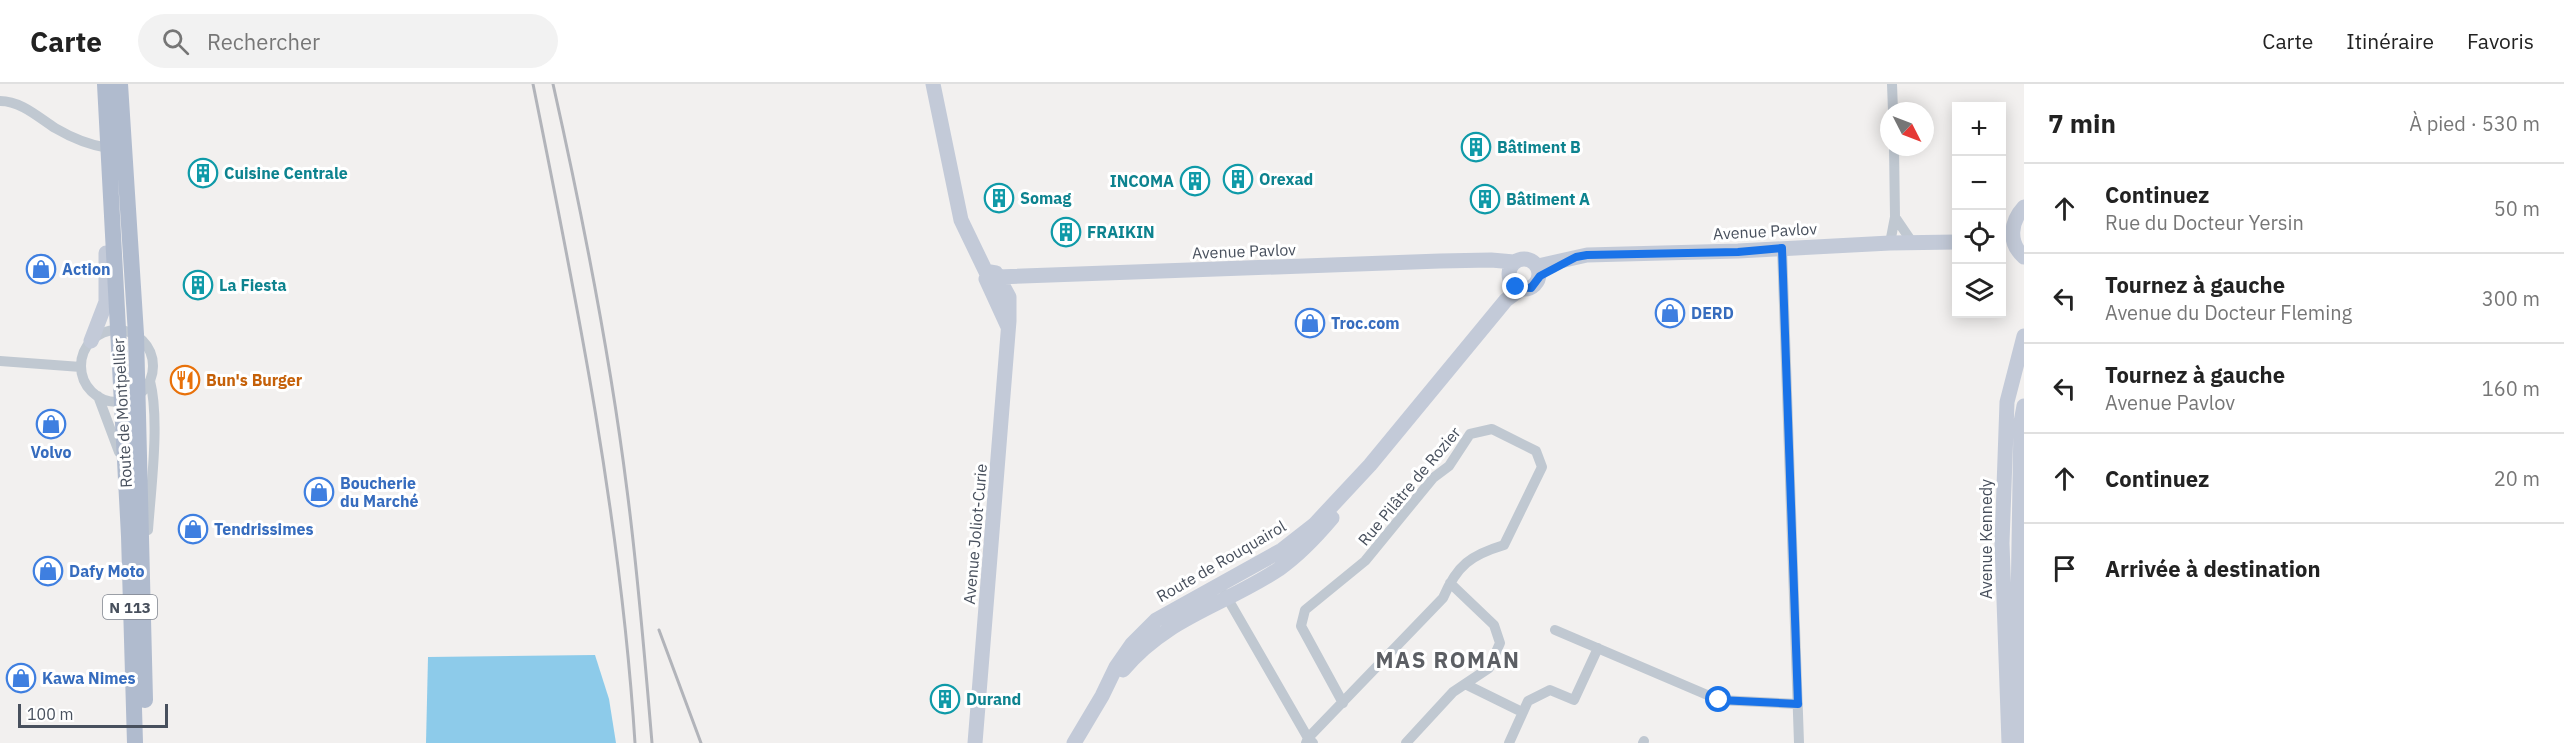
<!DOCTYPE html>
<html lang="fr">
<head>
<meta charset="utf-8">
<style>
  :root { --surface:#fff; --page:#f2f2f2; --text:#222; --muted:#767676; --line:#e0e0e0 }
  body { margin:0; font-family:"IBM Plex Sans",sans-serif; background:var(--page); color:var(--text) }
  .controls { position:absolute; right:18px; top:18px; display:grid; overflow:hidden; border-radius:0px; box-shadow:0 3px 15px #0003 }
  .controls button { width:54px; height:54px; display:grid; place-items:center; padding:0; border:0; border-bottom:2px solid var(--line); background:var(--surface); color:var(--text); font:30px sans-serif }
  .compass { position:absolute; left:1880px; top:18px; width:54px; height:54px; border-radius:50%; background:var(--surface); box-shadow:0 3px 15px #0003; rotate:132deg }
  .scale { position:absolute; left:18px; bottom:15px; width:150px; box-sizing:border-box; padding-left:6px; border:3px solid #48505d; border-top:0; font-size:16px; line-height:21px; white-space:nowrap; color:#48505d; -webkit-text-stroke:4px #fff; paint-order:stroke }
  .stop { position:absolute; width:18px; height:18px; margin:-14px; border:4px solid #1a73e8; border-radius:50%; background:#fff }
  .stop.end { background:#1a73e8; border-color:#fff; box-shadow:0 2px 6px #0008 }
  .list { margin:0; padding:0; list-style:none }
  h2 { display:flex; justify-content:space-between; align-items:center; height:78px; margin:0; padding:0 24px; font-size:26px }
  h2 small { font-size:20px; font-weight:400; color:var(--muted) }
  .list li { display:grid; grid-template-columns:39px 1fr auto; gap:18px; align-items:center; box-sizing:border-box; height:90px; padding:0 24px; border-top:2px solid var(--line) }
  .list b { display:block; font-size:22px; white-space:nowrap }
  .list p { margin:0; font-size:20px; white-space:nowrap; color:var(--muted) }
  .list em { font-size:20px; font-style:normal; color:var(--muted) }
  .icon { flex:none; width:33px; height:33px; fill:none; stroke:currentColor; stroke-width:2; stroke-linecap:round; stroke-linejoin:round }
  .map { position:relative; flex:none; width:2024px; height:659px; overflow:hidden }
  header { display:flex; align-items:center; gap:36px; box-sizing:border-box; height:84px; padding:0 30px; background:var(--surface); border-bottom:2px solid var(--line) }
  header strong { font-size:28px }
  nav { display:flex; gap:33px; margin-inline-start:auto; font-size:21px }
  .search { width:420px; height:54px; background:var(--page); display:flex; align-items:center; gap:15px; box-sizing:border-box; padding:0 21px; border-radius:33px; color:var(--muted); font-size:22px }
  main { display:flex }
  aside { flex:1; background:var(--surface) }
  .map>svg:first-child { display:block }
  .water { fill:#8dcbea }
  .lines { fill:none; stroke-linecap:round; stroke-linejoin:round }
  .street { stroke:#c0c8d1; stroke-width:10 }
  .secondary { stroke:#c3cad8; stroke-width:15 }
  .primary { stroke:#b0bbce; stroke-width:16 }
  .rail { stroke:#b2b4ba; stroke-width:3 }
  .route { stroke:#1a73e8; stroke-width:8 }
  .labels { text-anchor:middle; dominant-baseline:central; stroke-width:6; stroke-linejoin:round; paint-order:stroke }
  .shield { fill:#fff; stroke:#7f848e; stroke-width:1.5 }
  .shield-label { font-size:15px; font-weight:bold; fill:#48505d }
  .culture-label { font-size:16px; font-weight:bold; fill:#0d838f; stroke:#fff; text-anchor:start }
  .street-label { font-size:16px; fill:#48505d; stroke:#fff }
  .shop-label { font-size:16px; font-weight:bold; fill:#366cbe; stroke:#fff; text-anchor:start }
  .food-label { font-size:16px; font-weight:bold; fill:#c56008; stroke:#fff; text-anchor:start }
  .district-label { font-size:22px; font-weight:bold; letter-spacing:1.5px; fill:#5c5f64; stroke:#fff }
</style>
</head>
<body>
<header>
<strong>Carte</strong>
<div class="search"><svg class="icon" aria-label="search" viewBox="0 0 24 24"><circle cx="10" cy="10" r="6"/><path d="M15 15l6 6"/></svg>Rechercher</div>
<nav><a>Carte</a><a>Itinéraire</a><a>Favoris</a></nav>
</header>
<main>
<div class="map">
<svg width="2024" height="659" viewBox="0 0 2024 659">
  <rect width="100%" height="100%" fill="#f2f0ef"/>
  <path class="water" d="M 595,571 L 609,615 L 616,659 L 426,659 L 428,573 Z"/>
  <g class="lines">
    <path class="street" d="M 1892,0 L 1893,27
      M 0,17 C 21,17 38,33 55,44 C 72,54 89,61 108,64
      M 1895,133 L 1912,158
      M 1890,159 L 1895,133 L 1894,63
      M 1782,164 L 1799,659
      M81 282a36 36 0 1 1 72 0a36 36 0 1 1-72 0Z
      M 0,277 L 81,283
      M 98,312 L 119,368
      M 148,446 C 151,403 160,336 150,297
      M 1450,499 L 1494,541 L 1500,559 L 1489,584 L 1465,600
      M 1225,510 L 1308,654 L 1313,659
      M 1555,546 L 1719,616 L 1798,620
      M 1306,659 L 1308,654 L 1443,514 C 1457,481 1471,471 1504,461 L 1542,383 L 1536,367 L 1492,345 L 1470,350 L 1449,382 L 1433,394 L 1365,477 L 1305,526 L 1301,542 L 1343,619
      M 1406,659 L 1453,608 L 1465,600 L 1522,628
      M 1509,659 L 1528,617 L 1550,606 L 1574,616 L 1598,564
      M 1643,659 L 1644,657"/>
    <path class="secondary" d="M 933,0 L 961,136 L 987,190
      M 2024,123 C 2010,138 2008,159 2024,173
      M1509 190a15 15 0 1 1 30 0a15 15 0 1 1-30 0Z
      M 1538,182 L 1587,171 L 1738,167 L 1890,159 L 1956,158
      M 998,193 L 1440,177 L 1491,176 L 1514,178
      M 91,257 L 106,218 L 106,169
      M 1123,586 C 1167,533 1225,521 1279,485 C 1299,471 1316,453 1332,434
      M 975,659 L 1009,237 L 1009,213 L 996,189 L 990,188 L 986,195 L 1008,243
      M 1074,659 L 1102,612 L 1116,583 L 1132,560 L 1156,536 L 1282,466 L 1314,441 L 1370,381 L 1506,216 L 1521,205
      M 2009,659 L 2002,459 L 2007,318 L 2024,252
      M 2021,659 L 2017,583 L 2021,338 L 2024,322"/>
    <path class="primary" d="M 105,0 L 129,452 L 135,659
      M 120,0 L 136,250 L 145,616"/>
    <path class="rail" d="M 533,0 C 577,218 621,437 635,659
      M 553,0 C 583,134 610,270 627,406 C 638,490 645,575 652,659
      M 659,546 L 701,659"/>
  </g>
  <g class="lines">
    <path class="route" d="M 1516,203 L 1531,204 L 1540,192 L 1576,173 L 1587,171 L 1738,168 L 1782,164 L 1798,620 L 1719,616"/>
  </g>
  <defs>
    <g id="building-ring" transform="scale(1.5)"><circle r="9.5" fill="#fff" stroke="#0f9aa8" stroke-width="1.5"/><path d="M-4-6H4V6H1V3H-1V6H-4ZM-2.5-4.3h1.7v1.8h-1.7ZM.8-4.3h1.7v1.8H.8ZM-2.5-1h1.7V.8h-1.7ZM.8-1h1.7V.8H.8Z" fill="#0f9aa8"/></g>
    <g id="shop-ring" transform="scale(1.5)"><circle r="9.5" fill="#fff" stroke="#3f7fe0" stroke-width="1.5"/><path d="M-5-2.5h2.3a2.7 3.5 0 0 1 5.4 0H5L5.5 6h-11ZM-1.5-2.5h3a1.5 2.3 0 0 0-3 0Z" fill="#3f7fe0"/></g>
    <g id="restaurant-ring" transform="scale(1.5)"><circle r="9.5" fill="#fff" stroke="#e8710a" stroke-width="1.5"/><path d="M-5-6h1v4h1v-4h1v4h1v-4h1v5L-1.5 .5V6h-2V.5L-5-1ZM5-6V6H3V1.5H1.5Q1.5-4 5-6Z" fill="#e8710a"/></g>
  </defs>
  <g fill-rule="evenodd">
    <use href="#building-ring" x="1476" y="63"/>
    <use href="#building-ring" x="203" y="89"/>
    <use href="#building-ring" x="1238" y="95"/>
    <use href="#building-ring" x="1195" y="97"/>
    <use href="#building-ring" x="999" y="114"/>
    <use href="#building-ring" x="1485" y="115"/>
    <use href="#building-ring" x="1066" y="148"/>
    <use href="#shop-ring" x="41" y="185"/>
    <use href="#building-ring" x="198" y="201"/>
    <use href="#shop-ring" x="1670" y="229"/>
    <use href="#shop-ring" x="1310" y="239"/>
    <use href="#restaurant-ring" x="185" y="296"/>
    <use href="#shop-ring" x="51" y="340"/>
    <use href="#shop-ring" x="319" y="408"/>
    <use href="#shop-ring" x="193" y="445"/>
    <use href="#shop-ring" x="48" y="487"/>
    <use href="#shop-ring" x="21" y="594"/>
    <use href="#building-ring" x="945" y="615"/>
  </g>
  <g class="labels">
    <rect class="shield" x="103" y="511" width="54" height="24" rx="4.5"/>
    <g class="shield-label">
      <text x="130" y="523">N 113</text>
    </g>
    <g class="culture-label">
      <text x="1497" y="63">Bâtiment B</text>
      <text x="224" y="89">Cuisine Centrale</text>
      <text x="1259" y="95">Orexad</text>
      <text x="1174" y="97" text-anchor="end">INCOMA</text>
      <text x="1020" y="114">Somag</text>
      <text x="1506" y="115">Bâtiment A</text>
      <text x="1087" y="148">FRAIKIN</text>
      <text x="219" y="201">La Fiesta</text>
      <text x="966" y="615">Durand</text>
    </g>
    <g class="street-label">
      <text transform="translate(1765 147) rotate(-3)">Avenue Pavlov</text>
      <text transform="translate(1244 167) rotate(-2)">Avenue Pavlov</text>
      <text transform="translate(122 329) rotate(-93)">Route de Montpellier</text>
      <text transform="translate(1409 402) rotate(-50)">Rue Pilâtre de Rozier</text>
      <text transform="translate(975 450) rotate(-85)">Avenue Joliot-Curie</text>
      <text transform="translate(1986 455) rotate(-90)">Avenue Kennedy</text>
      <text transform="translate(1221 477) rotate(-30)">Route de Rouquairol</text>
    </g>
    <g class="shop-label">
      <text x="62" y="185">Action</text>
      <text x="1691" y="229">DERD</text>
      <text x="1331" y="239">Troc.com</text>
      <text x="51" y="368" text-anchor="middle">Volvo</text>
      <text x="340" y="399">Boucherie<tspan x="340" dy="18">du Marché</tspan></text>
      <text x="214" y="445">Tendrissimes</text>
      <text x="69" y="487">Dafy Moto</text>
      <text x="42" y="594">Kawa Nimes</text>
    </g>
    <g class="food-label">
      <text x="206" y="296">Bun's Burger</text>
    </g>
    <g class="district-label">
      <text x="1448" y="575">MAS ROMAN</text>
    </g>
  </g>
</svg>
<div class="controls">
<button>+</button>
<button>−</button>
<button><svg class="icon" aria-label="locate" viewBox="0 0 24 24"><circle cx="12" cy="12" r="6"/><path d="M12 2v4M12 18v4M2 12h4M18 12h4"/></svg></button>
<button><svg class="icon" aria-label="layers" viewBox="0 0 24 24"><path d="M12 4l9 5-9 5-9-5zM3 14l9 5 9-5"/></svg></button>
</div>
<svg class="compass" viewBox="-18 -18 36 36"><path d="M0-13l5 13h-10z" fill="#e53935"/><path d="M0 13l5-13h-10z" fill="#767676"/></svg>
<div class="scale">100 m</div>
<div class="stop" style="left:1719px;top:616px"></div>
<div class="stop end" style="left:1516px;top:203px"></div>
</div>
<aside>
<h2>7 min<small>À pied · 530 m</small></h2>
<ul class="list">
<li><svg class="icon" aria-label="ahead" viewBox="0 0 24 24"><path d="M12 20V5M6 11l6-6 6 6"/></svg><div><b>Continuez</b><p>Rue du Docteur Yersin</p></div><em>50 m</em></li>
<li><svg class="icon" aria-label="left" viewBox="0 0 24 24"><path d="M17 20v-9H6M10 6l-5 5 5 5"/></svg><div><b>Tournez à gauche</b><p>Avenue du Docteur Fleming</p></div><em>300 m</em></li>
<li><svg class="icon" aria-label="left" viewBox="0 0 24 24"><path d="M17 20v-9H6M10 6l-5 5 5 5"/></svg><div><b>Tournez à gauche</b><p>Avenue Pavlov</p></div><em>160 m</em></li>
<li><svg class="icon" aria-label="ahead" viewBox="0 0 24 24"><path d="M12 20V5M6 11l6-6 6 6"/></svg><div><b>Continuez</b></div><em>20 m</em></li>
<li><svg class="icon" aria-label="arrive" viewBox="0 0 24 24"><path d="M6 21V4h12l-3 4 3 4H6"/></svg><div><b>Arrivée à destination</b></div></li>
</ul>
</aside>
</main>
</body>
</html>
